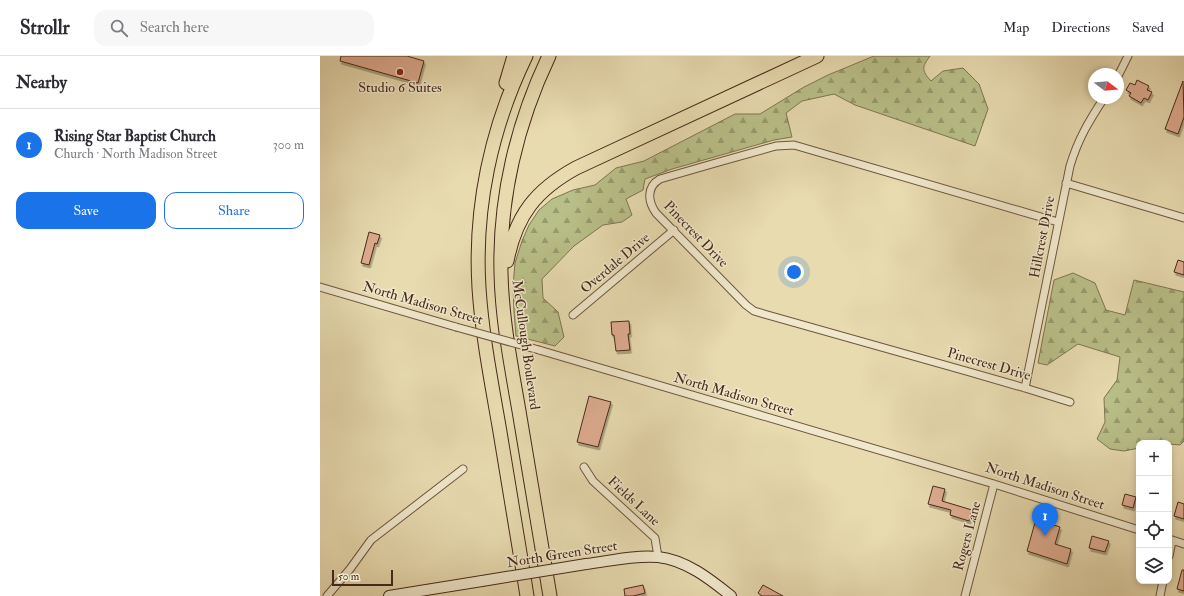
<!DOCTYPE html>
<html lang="en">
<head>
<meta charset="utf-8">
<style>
  :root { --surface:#fff; --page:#f7f7f7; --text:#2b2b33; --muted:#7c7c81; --line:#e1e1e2; --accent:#1a73e8 }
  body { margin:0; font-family:"IM FELL Double Pica",serif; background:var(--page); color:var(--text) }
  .controls { position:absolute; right:12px; bottom:12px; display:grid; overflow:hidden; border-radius:8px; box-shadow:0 2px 6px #0003 }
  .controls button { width:36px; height:36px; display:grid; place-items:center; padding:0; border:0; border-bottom:1px solid var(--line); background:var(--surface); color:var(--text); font:20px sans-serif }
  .compass { position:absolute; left:768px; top:12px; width:36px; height:36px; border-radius:50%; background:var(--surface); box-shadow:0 2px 6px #0003; rotate:106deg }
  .scale { position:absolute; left:12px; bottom:10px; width:61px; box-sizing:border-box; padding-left:4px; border:2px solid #47291a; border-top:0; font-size:11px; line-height:14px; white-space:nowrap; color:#47291a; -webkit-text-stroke:3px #f0e8cc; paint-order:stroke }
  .you { position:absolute; left:474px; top:216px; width:14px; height:14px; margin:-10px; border:3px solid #fff; border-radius:50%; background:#1a73e8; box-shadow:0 0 0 6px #1a73e833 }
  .badge { display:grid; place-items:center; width:26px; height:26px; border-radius:50%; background:var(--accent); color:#fff; font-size:13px; font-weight:700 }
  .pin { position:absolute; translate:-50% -33px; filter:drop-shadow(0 1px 2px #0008) }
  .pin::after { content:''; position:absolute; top:21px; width:14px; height:12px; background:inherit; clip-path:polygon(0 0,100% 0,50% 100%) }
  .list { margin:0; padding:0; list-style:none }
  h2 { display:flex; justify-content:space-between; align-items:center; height:52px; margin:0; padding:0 16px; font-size:17px }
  h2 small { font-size:13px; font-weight:400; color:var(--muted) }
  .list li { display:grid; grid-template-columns:26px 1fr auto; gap:12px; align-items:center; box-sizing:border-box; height:72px; padding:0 16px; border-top:1px solid var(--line) }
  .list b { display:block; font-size:15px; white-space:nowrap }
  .list p { margin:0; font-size:13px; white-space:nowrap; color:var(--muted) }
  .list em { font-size:13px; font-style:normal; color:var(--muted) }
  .actions { display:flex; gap:8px; padding:12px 16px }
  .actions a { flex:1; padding:9px 0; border:1px solid var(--accent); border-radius:12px; text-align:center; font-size:14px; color:var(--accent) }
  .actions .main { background:var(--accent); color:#fff }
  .icon { flex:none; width:22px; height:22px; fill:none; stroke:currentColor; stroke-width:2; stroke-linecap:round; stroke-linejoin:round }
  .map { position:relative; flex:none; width:864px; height:540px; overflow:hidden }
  header { display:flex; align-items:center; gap:24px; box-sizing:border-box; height:56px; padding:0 20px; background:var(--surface); border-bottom:1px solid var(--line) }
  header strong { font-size:19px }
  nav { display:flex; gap:22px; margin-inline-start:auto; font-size:14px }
  .search { width:280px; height:36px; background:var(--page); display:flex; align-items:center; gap:10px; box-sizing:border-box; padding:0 14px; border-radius:12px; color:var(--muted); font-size:15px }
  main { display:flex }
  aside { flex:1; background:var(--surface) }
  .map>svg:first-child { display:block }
  .forest { fill:url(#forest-firs); stroke:#807451 }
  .building { fill:#dfac91; stroke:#47291a; filter:url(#shadow) }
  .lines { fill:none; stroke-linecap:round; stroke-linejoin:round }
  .street-casing { stroke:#6f5640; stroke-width:9 }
  .secondary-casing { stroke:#47291a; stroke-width:12 }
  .highway-casing { stroke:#47291a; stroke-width:15 }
  .street { stroke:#f0e8cc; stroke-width:7 }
  .secondary { stroke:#f0e8cc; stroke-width:10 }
  .highway { stroke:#e8dbb0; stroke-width:13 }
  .street-bridge-casing { stroke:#6f5640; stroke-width:9; stroke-linecap:butt }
  .secondary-bridge-casing { stroke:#47291a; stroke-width:12; stroke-linecap:butt }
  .street-bridge { stroke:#f0e8cc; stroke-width:7 }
  .secondary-bridge { stroke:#f0e8cc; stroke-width:10 }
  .poi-dot { fill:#8f2418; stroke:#f0e8cc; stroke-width:1.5 }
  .labels { text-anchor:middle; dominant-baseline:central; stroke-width:3; stroke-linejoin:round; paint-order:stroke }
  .poi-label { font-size:14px; fill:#47291a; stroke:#f0e8cc }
  .street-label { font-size:14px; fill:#47291a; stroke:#f0e8cc }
</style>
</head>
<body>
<header>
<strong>Strollr</strong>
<div class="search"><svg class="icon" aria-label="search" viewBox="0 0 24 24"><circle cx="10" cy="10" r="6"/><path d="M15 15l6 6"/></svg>Search here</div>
<nav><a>Map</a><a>Directions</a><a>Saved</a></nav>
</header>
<main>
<aside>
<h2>Nearby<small></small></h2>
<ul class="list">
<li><span class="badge">1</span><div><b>Rising Star Baptist Church</b><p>Church · North Madison Street</p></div><em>300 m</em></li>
</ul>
<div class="actions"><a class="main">Save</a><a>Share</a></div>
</aside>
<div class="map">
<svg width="864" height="540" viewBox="0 0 864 540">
  <defs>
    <pattern id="forest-firs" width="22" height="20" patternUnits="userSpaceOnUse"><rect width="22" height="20" fill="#b9bf88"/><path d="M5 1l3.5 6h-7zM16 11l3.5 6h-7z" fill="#989b6e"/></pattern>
    <filter id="shadow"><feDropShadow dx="1.5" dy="3" stdDeviation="0" flood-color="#0004"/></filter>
  </defs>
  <rect width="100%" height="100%" fill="#e8dbb0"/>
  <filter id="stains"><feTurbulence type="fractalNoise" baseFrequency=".005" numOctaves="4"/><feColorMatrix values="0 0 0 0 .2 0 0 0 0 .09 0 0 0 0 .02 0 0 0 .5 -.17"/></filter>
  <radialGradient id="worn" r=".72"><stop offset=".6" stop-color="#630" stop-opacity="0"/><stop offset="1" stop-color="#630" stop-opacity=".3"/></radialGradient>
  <path class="forest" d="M 554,0 L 610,0 C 602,11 601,14 611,25 L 623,15 L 643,12 L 659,28 L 668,53 L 655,90 L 535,49 L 514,38 L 482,45 L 466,57 L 472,81 L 454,84 L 352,113 L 325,123 L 323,134 L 306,143 L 312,159 L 302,166 L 283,169 L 254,190 L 222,223 L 223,242 L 238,256 L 244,281 L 235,290 L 196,280 L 194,256 L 193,230 L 195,207 L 202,185 L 209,169 L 219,154 L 232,143 L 253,134 L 275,129 L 296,112 L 324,105 L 415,58 L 440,58 L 484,31 L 508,19 Z
    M 753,217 L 775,227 L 786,254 L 805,259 L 814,224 L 864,236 L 864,385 L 860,389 L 849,388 L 849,387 L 819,387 L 819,392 L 804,395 L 790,393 L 777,383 L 785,366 L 784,342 L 797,324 L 800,301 L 758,288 L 727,309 L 718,307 L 734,224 Z"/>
  <path class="building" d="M 21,0 L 87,0 L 104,5 L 98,27 L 20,5 Z
    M 817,24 L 829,30 L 827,34 L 832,36 L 828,44 L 824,42 L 821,47 L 809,40 L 811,37 L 806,34 L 810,27 L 815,29 Z
    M 863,25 L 864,61 L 858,78 L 845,73 Z
    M 49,176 L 60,179 L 57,188 L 55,187 L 49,209 L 41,207 Z
    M 858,204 L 864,206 L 864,219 L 854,216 Z
    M 309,265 L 310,278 L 308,278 L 310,294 L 296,295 L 294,279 L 292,279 L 291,266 Z
    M 269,340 L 291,346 L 278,391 L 257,386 Z
    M 613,430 L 625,433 L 622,445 L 652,454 L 649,465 L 630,459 L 631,454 L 608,448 Z
    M 805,438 L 816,441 L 813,452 L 802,449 Z
    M 858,446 L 864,448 L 864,463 L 854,460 Z
    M 716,463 L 740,471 L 735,488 L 751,493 L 747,508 L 707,495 Z
    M 772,480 L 789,485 L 785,496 L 769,492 Z
    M 862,514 L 864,514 L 864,535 L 857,533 Z
    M 323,529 L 325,537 L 313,540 L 305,540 L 304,533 Z
    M 443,529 L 463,540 L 442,540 L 438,537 Z"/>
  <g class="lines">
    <g class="street-casing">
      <path id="street" d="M 798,20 L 808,0
        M 746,127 L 864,162
        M 738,166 L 474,89 L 456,90 L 399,106 L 340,123 C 326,131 328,146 336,157 L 426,249 L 434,255 L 444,258 L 646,315 L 705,332 L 750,346
        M 0,231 L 136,271
        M 253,259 L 354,174
        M 219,294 L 674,428 L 819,474
        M 705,332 L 750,110 C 758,83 769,65 784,42
        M 264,411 L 273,425 L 335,482 L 338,501
        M 849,483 L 864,488
        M 849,500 L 852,485
        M 7,540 L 30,513 L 51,484 L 143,413
        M 645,540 L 674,428
        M 840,540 L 843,525"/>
    </g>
    <g class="secondary-casing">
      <path id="secondary" d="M 266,508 C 290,505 314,499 338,501 C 366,504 390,523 411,540
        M 69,540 L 162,525"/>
    </g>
    <g class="highway-casing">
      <path id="highway" d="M 206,0 C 171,72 154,152 159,232 C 162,278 171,324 179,370 C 188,426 198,483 207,540
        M 229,0 C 197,67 179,142 181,217 C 182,263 191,309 199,355 C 209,417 220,478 230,540
        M 186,27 L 194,0
        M 187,205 C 196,159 216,134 256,112 L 497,0"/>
    </g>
    <use href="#street" class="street"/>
    <use href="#secondary" class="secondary"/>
    <use href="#highway" class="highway"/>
    <g class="street-bridge-casing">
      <path id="street-bridge" d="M 136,271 L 219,294"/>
    </g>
    <g class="secondary-bridge-casing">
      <path id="secondary-bridge" d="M 162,525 L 266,508"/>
    </g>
    <use href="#street-bridge" class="street-bridge"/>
    <use href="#secondary-bridge" class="secondary-bridge"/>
  </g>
  <circle class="poi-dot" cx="80" cy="16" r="4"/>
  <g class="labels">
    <g class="poi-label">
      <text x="80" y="31">Studio 6 Suites</text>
    </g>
    <g class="street-label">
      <text transform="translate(376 178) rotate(46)">Pinecrest Drive</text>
      <text transform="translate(722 181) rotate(-79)">Hillcrest Drive</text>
      <text transform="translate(295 207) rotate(-40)">Overdale Drive</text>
      <text transform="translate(103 247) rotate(16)">North Madison Street</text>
      <text transform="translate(206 289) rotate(82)">McCullough Boulevard</text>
      <text transform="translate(669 308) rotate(16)">Pinecrest Drive</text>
      <text transform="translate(414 338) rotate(16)">North Madison Street</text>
      <text transform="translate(725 430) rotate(18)">North Madison Street</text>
      <text transform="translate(314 445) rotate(43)">Fields Lane</text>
      <text transform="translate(647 480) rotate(-75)">Rogers Lane</text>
      <text transform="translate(242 498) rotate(-9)">North Green Street</text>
    </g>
  </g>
  <rect width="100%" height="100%" filter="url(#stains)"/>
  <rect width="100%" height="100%" fill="url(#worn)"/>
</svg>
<div class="controls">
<button>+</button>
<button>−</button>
<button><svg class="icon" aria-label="locate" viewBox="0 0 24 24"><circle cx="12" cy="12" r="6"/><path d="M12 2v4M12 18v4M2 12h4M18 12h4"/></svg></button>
<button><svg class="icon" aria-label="layers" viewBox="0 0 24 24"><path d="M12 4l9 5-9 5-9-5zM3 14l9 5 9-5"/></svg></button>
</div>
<svg class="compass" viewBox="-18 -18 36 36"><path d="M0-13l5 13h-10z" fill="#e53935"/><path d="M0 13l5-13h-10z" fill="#7c7c81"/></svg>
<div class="scale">50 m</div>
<div class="you"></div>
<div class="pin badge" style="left:725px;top:480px">1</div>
</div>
</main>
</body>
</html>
